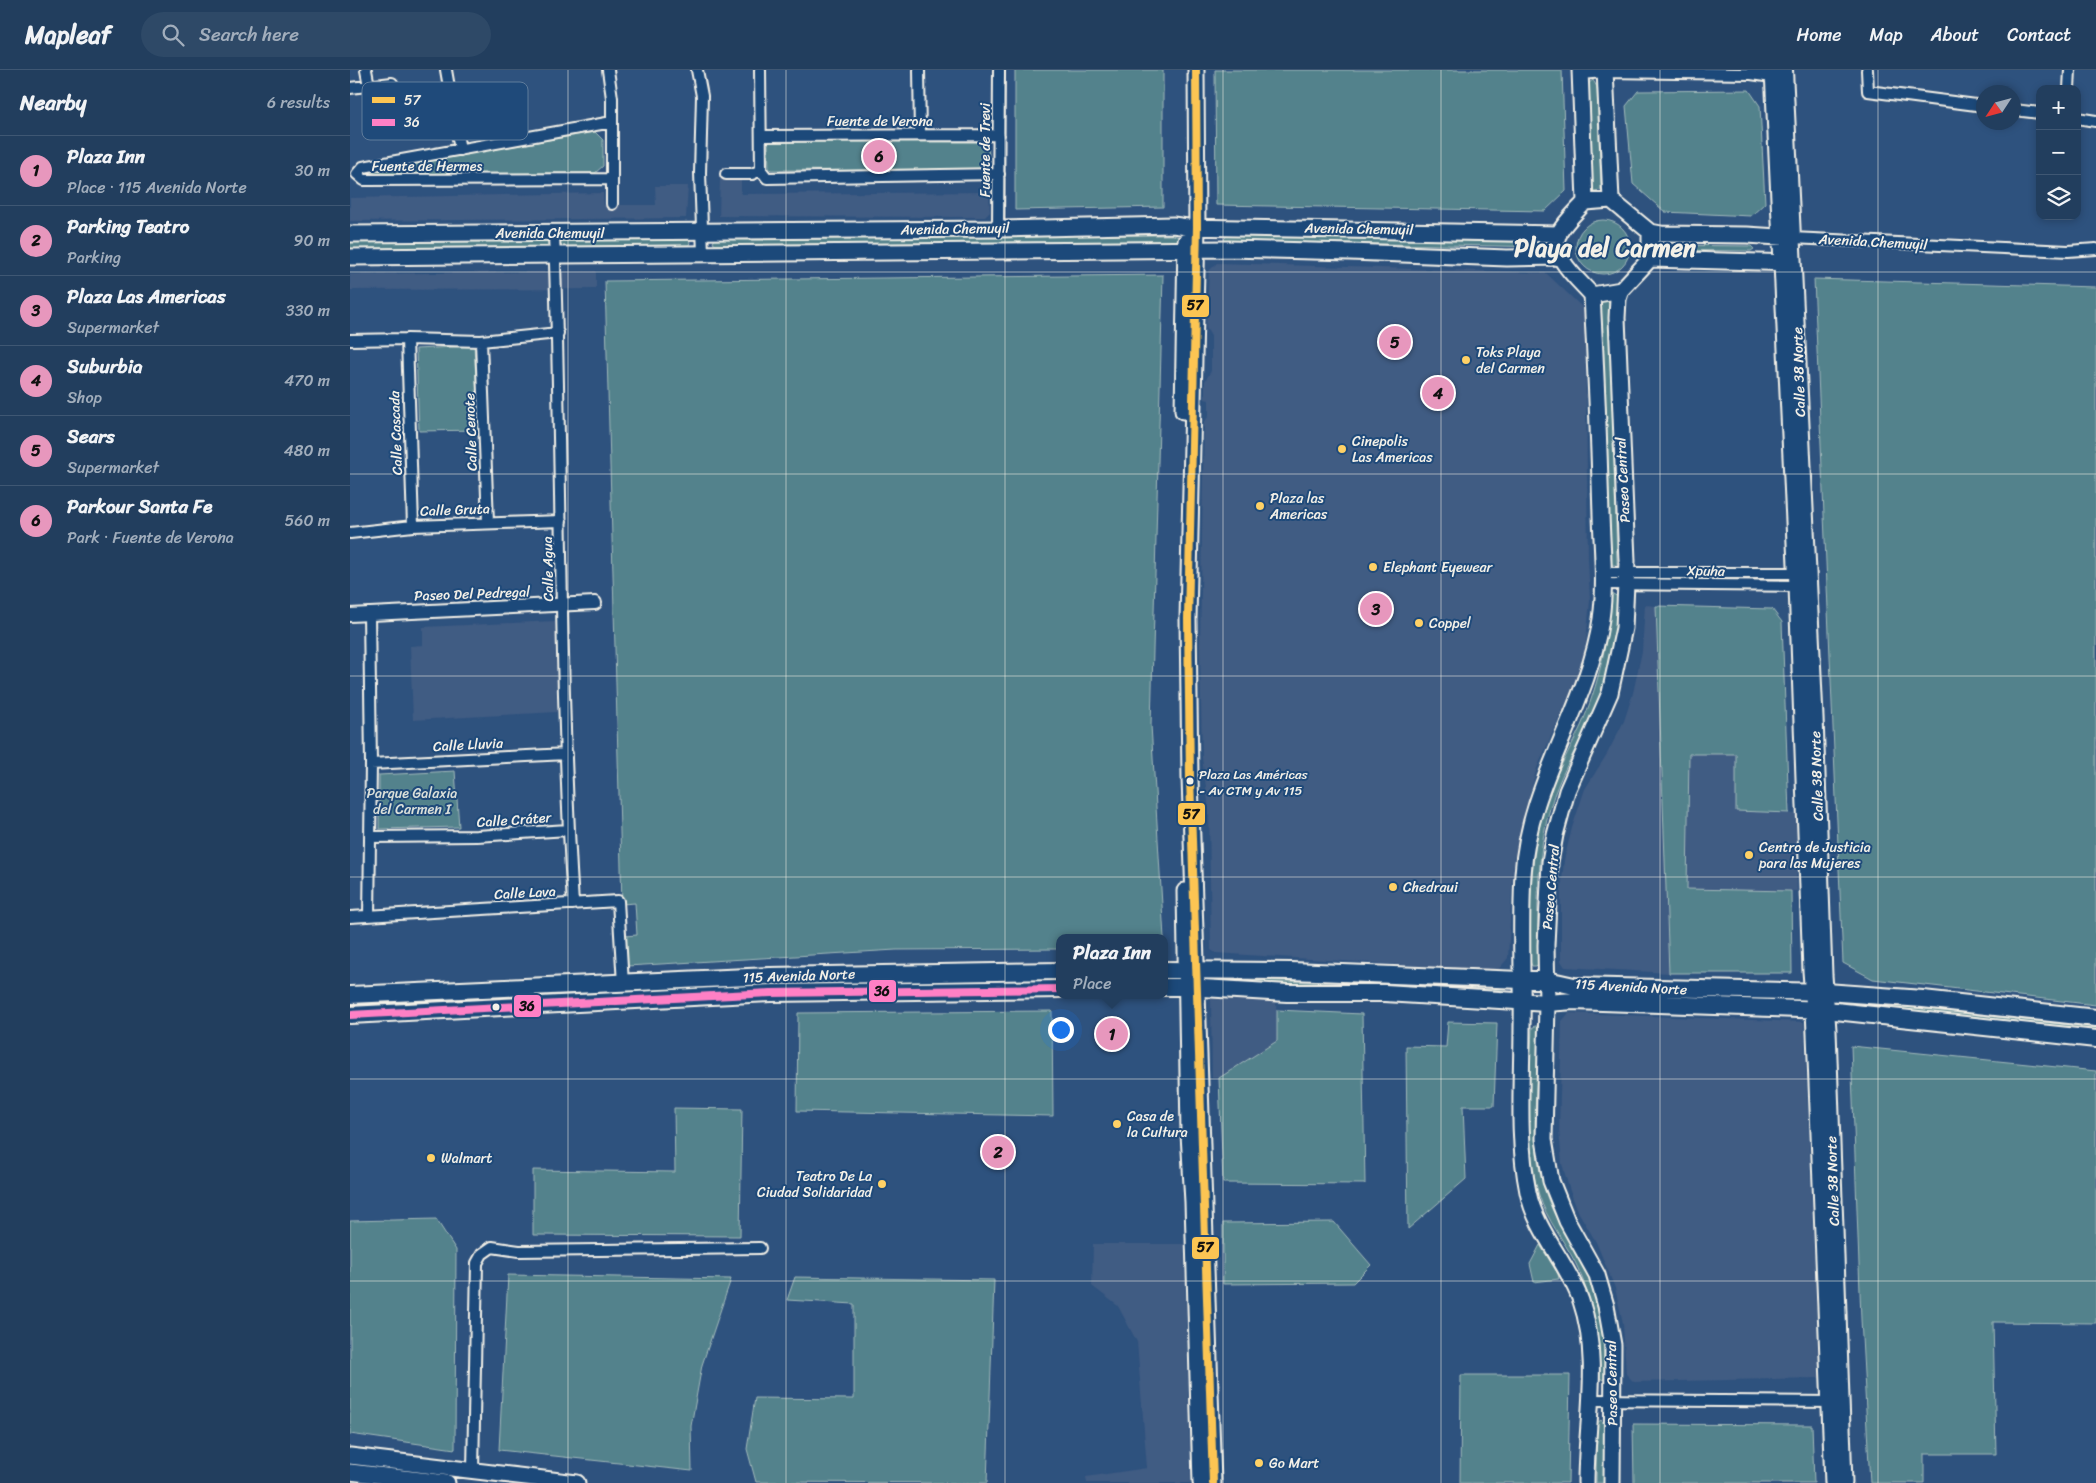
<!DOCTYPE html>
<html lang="en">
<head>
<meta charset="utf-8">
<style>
  :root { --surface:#223e5e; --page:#2e4967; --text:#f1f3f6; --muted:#a2aebc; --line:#3f5773; --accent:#e797bd }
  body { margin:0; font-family:Sriracha,sans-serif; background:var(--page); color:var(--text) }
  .controls { position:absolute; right:15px; top:15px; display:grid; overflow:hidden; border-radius:10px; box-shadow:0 2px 8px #0003 }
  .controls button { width:45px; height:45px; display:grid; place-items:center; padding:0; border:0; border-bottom:1px solid var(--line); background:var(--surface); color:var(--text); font:25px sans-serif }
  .compass { position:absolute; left:1626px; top:15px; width:45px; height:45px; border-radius:50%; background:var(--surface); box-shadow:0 2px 8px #0003; rotate:234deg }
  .you { position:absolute; left:710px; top:959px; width:18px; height:18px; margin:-12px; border:4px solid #fff; border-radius:50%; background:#1a73e8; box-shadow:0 0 0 8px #1a73e833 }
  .badge { display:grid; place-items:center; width:32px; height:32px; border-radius:50%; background:var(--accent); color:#111; font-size:16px; font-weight:700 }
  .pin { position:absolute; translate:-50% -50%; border:2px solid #fff; box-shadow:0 1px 5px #0006 }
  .popup { position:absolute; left:706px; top:864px; width:112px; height:65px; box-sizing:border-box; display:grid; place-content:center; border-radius:10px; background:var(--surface); filter:drop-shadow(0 1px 4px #0005); font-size:16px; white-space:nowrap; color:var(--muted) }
  .popup b { font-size:19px; color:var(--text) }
  .popup::after { content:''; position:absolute; left:50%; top:100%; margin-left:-10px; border:10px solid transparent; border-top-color:var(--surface) }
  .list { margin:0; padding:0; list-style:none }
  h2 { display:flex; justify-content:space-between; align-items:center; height:65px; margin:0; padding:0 20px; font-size:21px }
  h2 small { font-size:16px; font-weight:400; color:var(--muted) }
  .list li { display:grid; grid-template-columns:32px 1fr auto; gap:15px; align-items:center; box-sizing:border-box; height:70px; padding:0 20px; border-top:1px solid var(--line) }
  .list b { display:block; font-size:19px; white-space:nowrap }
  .list p { margin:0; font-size:16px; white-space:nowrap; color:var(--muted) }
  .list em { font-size:16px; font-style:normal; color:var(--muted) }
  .icon { flex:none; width:28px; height:28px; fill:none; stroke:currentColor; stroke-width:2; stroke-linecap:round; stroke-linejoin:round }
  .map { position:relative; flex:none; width:1746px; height:1413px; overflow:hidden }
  header { display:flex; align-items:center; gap:30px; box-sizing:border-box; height:70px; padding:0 25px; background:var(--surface); border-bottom:1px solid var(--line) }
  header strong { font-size:24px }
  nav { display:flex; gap:28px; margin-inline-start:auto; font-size:18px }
  .search { width:350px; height:45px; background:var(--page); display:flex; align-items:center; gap:12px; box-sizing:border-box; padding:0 18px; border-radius:28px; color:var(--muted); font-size:19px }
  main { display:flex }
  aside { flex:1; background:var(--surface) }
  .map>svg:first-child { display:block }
  .built { fill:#405b83 }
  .green { fill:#52828c; stroke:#a3baba }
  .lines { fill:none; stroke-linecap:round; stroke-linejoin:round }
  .minor-casing { stroke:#f4f1e8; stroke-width:14 }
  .tertiary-casing { stroke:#f4f1e8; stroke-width:16 }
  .secondary-casing { stroke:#f4f1e8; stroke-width:19 }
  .primary-casing { stroke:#f4f1e8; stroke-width:20 }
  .minor { stroke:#1f4a7a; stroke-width:10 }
  .tertiary { stroke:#1f4a7a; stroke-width:12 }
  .secondary { stroke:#1f4a7a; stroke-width:15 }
  .primary { stroke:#1f4a7a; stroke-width:16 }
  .bus-1-casing { stroke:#1f4a7a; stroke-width:11 }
  .bus-2-casing { stroke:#1f4a7a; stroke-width:11 }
  .bus-1 { stroke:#fcc553; stroke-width:8 }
  .bus-2 { stroke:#ff80c5; stroke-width:8 }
  .grid { fill:none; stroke:#f4f1e8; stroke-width:1; stroke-opacity:0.55 }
  .poi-dot { fill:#ffd166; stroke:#1f4a7a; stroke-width:2 }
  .bus-dot { fill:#f4f1e8; stroke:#1f4a7a; stroke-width:2 }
  .labels { text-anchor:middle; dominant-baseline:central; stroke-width:4; stroke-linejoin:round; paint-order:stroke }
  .bus-label { font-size:13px; fill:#f4f1e8; stroke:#1f4a7a; text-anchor:start }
  .street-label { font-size:14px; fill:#f4f1e8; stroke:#1f4a7a }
  .poi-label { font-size:14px; fill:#f4f1e8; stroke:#1f4a7a; text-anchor:start }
  .park-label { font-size:14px; fill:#dce0da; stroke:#1f4a7a }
  .town-label { font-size:24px; font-weight:bold; fill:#f4f1e8; stroke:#1f4a7a }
  .key { fill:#1f4a7a; stroke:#5f7c9b; stroke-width:1 }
  .key-label { font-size:14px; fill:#f4f1e8 }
  .line-badge { stroke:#1f4a7a; stroke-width:2 }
  .pale-badge-label { font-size:14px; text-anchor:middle; font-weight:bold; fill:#111 }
</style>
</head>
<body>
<header>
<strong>Mapleaf</strong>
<div class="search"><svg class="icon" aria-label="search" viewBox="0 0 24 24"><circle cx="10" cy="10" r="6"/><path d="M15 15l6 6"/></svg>Search here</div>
<nav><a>Home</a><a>Map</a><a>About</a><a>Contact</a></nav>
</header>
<main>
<aside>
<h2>Nearby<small>6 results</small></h2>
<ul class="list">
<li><span class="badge">1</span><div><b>Plaza Inn</b><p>Place · 115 Avenida Norte</p></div><em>30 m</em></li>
<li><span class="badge">2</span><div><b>Parking Teatro</b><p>Parking</p></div><em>90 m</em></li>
<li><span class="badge">3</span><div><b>Plaza Las Americas</b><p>Supermarket</p></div><em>330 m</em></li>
<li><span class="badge">4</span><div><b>Suburbia</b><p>Shop</p></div><em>470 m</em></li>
<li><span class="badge">5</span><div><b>Sears</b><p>Supermarket</p></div><em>480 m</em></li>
<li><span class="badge">6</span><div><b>Parkour Santa Fe</b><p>Park · Fuente de Verona</p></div><em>560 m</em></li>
</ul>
</aside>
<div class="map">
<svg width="1746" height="1413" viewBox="0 0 1746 1413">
  <rect width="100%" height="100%" fill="#2e527e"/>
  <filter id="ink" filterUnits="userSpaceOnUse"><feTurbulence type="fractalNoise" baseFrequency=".02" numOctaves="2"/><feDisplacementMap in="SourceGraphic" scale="10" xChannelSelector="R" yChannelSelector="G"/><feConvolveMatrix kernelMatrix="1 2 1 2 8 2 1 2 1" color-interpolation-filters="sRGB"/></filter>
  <g filter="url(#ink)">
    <path class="built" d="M 370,109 L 391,109 L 391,124 L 639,122 L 640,142 L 635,147 L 369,146 Z
      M 305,116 L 338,116 L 336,148 L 0,151 L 0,128 L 253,123 L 254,135 L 306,135 Z
      M 867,193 L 1196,203 L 1232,237 L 1235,244 L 1238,489 L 1240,531 L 1234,592 L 1187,698 L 1173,749 L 1163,800 L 1158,888 L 1147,901 L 866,883 L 861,880 L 859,739 L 852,688 L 850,575 L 854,352 L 859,346 L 859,330 L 855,329 L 855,311 L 861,301 L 861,266 L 856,258 L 859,201 Z
      M 246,201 L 246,219 L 0,220 L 0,204 Z
      M 1295,535 L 1306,536 L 1319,903 L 1215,897 L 1211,891 L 1211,822 L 1214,790 L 1222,758 L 1235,719 L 1257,684 L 1274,651 L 1283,623 L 1292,581 Z
      M 205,551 L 207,642 L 63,650 L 60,576 L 73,575 L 73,557 Z
      M 1338,684 L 1386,684 L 1386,741 L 1446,744 L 1447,821 L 1337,820 Z
      M 861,929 L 926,930 L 927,971 L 869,1008 L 862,1008 Z
      M 1219,943 L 1454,952 L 1469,1308 L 1284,1312 L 1276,1304 L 1273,1253 L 1265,1218 L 1246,1172 L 1229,1143 L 1220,1121 L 1212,1094 L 1209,1060 L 1212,951 Z
      M 743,1174 L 834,1174 L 841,1413 L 737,1413 L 736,1407 L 797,1398 L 787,1272 L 768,1236 L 742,1216 Z"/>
    <path class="green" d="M 665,0 L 813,0 L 813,137 L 665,140 Z
      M 865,0 L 1212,0 L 1216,121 L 1195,141 L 866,135 Z
      M 1243,10 L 1247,17 L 1251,120 L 1243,121 L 1239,13 Z
      M 1399,20 L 1410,36 L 1415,133 L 1401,146 L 1315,142 L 1283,114 L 1276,36 L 1288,21 Z
      M 245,62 L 253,70 L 253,96 L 245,103 L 14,107 L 14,102 Z
      M 421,71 L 636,72 L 638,75 L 640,96 L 637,101 L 421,100 L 419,98 L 418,74 Z
      M1226 177a27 27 0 1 1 54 0a27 27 0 1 1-54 0Z
      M 823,165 L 829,167 L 829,172 L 366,175 L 363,173 L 365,168 Z
      M 877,166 L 1201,172 L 1200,177 L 876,171 L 874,169 Z
      M 338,169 L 340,172 L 339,175 L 210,177 L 210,172 L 214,170 Z
      M 196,170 L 200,174 L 196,177 L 0,179 L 0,172 Z
      M 1307,175 L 1401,176 L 1404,179 L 1401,181 L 1306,180 Z
      M 813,205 L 801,655 L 814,868 L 710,868 L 709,879 L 546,880 L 277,896 L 275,866 L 287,865 L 285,833 L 272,834 L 255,211 Z
      M 1464,209 L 1746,217 L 1746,935 L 1523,909 L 1493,893 Z
      M 1251,231 L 1260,231 L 1267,495 L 1260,495 Z
      M 124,276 L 129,360 L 69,361 L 66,279 Z
      M 1263,524 L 1268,527 C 1267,574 1254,621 1234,663 C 1222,686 1208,710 1201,735 C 1185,787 1188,840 1188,894 L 1186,896 L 1182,896 L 1180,891 C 1179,838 1180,783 1196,732 C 1205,705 1219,681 1231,656 C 1249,613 1258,572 1261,526 Z
      M 1306,536 L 1422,539 L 1432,552 L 1439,743 L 1386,741 L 1386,684 L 1339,684 L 1337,819 L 1441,821 L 1442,903 L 1319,903 Z
      M 105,701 L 109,757 L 29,759 L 29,705 Z
      M 710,908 L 709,911 L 399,916 L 0,937 L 0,935 L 396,914 Z
      M 857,908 L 1157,920 L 1156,922 L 857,910 Z
      M 1491,930 L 1746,958 L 1746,961 L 1491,933 L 1490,931 Z
      M 927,940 L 1012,944 L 1015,1114 L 873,1113 L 869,1008 L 927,971 Z
      M 702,941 L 703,1046 L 447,1041 L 448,943 Z
      M 1098,952 L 1147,953 L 1144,1036 L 1113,1036 L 1116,1109 L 1058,1159 L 1056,976 L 1096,977 Z
      M 1185,956 L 1188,956 L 1190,961 C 1187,1015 1178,1072 1196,1124 C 1204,1148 1218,1167 1230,1189 C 1250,1226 1254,1265 1255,1307 L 1253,1310 L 1247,1306 C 1248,1266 1243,1228 1225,1192 C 1213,1169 1197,1150 1189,1125 C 1173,1072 1180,1013 1182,958 Z
      M 1501,976 L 1746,1001 L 1746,1253 L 1643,1252 L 1646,1384 L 1574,1384 L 1574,1413 L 1520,1413 L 1511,1249 Z
      M 324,1038 L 392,1039 L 390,1166 L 183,1165 L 183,1100 L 325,1102 Z
      M 86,1149 L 106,1180 L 105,1379 L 0,1364 L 0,1151 Z
      M 984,1152 L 1021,1195 L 1003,1213 L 873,1214 L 873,1153 Z
      M 1190,1175 L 1208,1204 L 1209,1209 L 1184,1212 L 1180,1194 Z
      M 158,1205 L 381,1209 L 352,1295 L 341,1356 L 342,1401 L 149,1380 Z
      M 445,1207 L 644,1210 L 637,1413 L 406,1412 L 397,1379 L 405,1328 L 504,1329 L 504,1234 L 437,1230 Z
      M 1111,1305 L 1220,1305 L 1218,1413 L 1110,1413 Z
      M 1251,1350 L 1254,1354 L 1254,1413 L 1246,1413 L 1247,1353 Z
      M 1283,1354 L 1462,1355 L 1464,1413 L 1284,1413 Z"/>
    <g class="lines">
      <g class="minor-casing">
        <path id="minor" d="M 16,0 L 19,16
          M 96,0 L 110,80
          M 258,0 L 262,28 L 262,134
          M 347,0 L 352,26 L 350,103 L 353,184
          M 410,0 L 411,100
          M 569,0 L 570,65
          M 1517,0 L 1518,21 L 1634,36
          M 1230,4 L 1255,2 L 1401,4 L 1429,8
          M 0,18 L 42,13
          M 1719,19 L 1720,0
          M 1664,40 L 1690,43
          M 1727,48 L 1746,51
          M 262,52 L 13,97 L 7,104 L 14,110 L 262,109
          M 411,66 L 649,65
          M 411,100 L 417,108 L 649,104
          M 376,104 L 402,104 L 411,100
          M 648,159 L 649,0
          M 204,163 C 212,386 209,611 223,834
          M 1442,168 L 1718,181 L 1746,179
          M 57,269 L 63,456
          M 0,270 L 57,269 L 131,271 L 208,263
          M 131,271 L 138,452
          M 0,463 L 63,456 L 211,451
          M 1253,503 L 1451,503
          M 1253,514 L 1452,516
          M 19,543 L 21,694 L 19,846
          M 21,694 L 217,684
          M 21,767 L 127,766 L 218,760
          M 0,847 L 268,831 L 273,914
          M 1241,1330 L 1485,1332
          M 123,1401 L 127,1193 L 132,1184 L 142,1177 L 169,1181 L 410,1178"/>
      </g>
      <g class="tertiary-casing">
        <path id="tertiary" d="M 0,545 L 245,533"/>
      </g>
      <g class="secondary-casing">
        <path id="secondary" d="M 846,0 L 847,157 L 838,549 L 840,708 L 863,1413
          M 1230,0 L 1235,132
          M 1255,0 L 1261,130
          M 1423,0 L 1447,516 L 1461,901 L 1464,939 L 1483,1413
          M 0,164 L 648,159 L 823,155 L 837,157 L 1209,164
          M 0,187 L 879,179 L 1000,182 L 1157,188 L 1209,187
          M 1300,189 L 1441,193
          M 1242,225 C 1229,210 1198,185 1209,163 C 1215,152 1227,141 1235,132 L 1261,130 L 1300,162 L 1311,164 L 1397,165 L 1442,168 L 1465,647 L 1474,905 L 1478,960 L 1494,1413
          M 1242,225 L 1271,220 L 1300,189 L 1300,162
          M 833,341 L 836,171
          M 835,821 L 839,1064 L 843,1132 L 851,1413
          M 0,1386 L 227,1413
          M 0,1402 L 97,1413
          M 1236,1413 C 1236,1353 1251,1289 1231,1231 C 1218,1193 1186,1162 1178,1122 C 1167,1068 1172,1011 1172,957 C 1173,906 1170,855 1173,804 C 1178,713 1238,638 1251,549 C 1256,515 1252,479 1251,445 C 1249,372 1246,299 1242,225
          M 1262,1413 L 1263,1275 L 1256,1236 L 1247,1205 L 1217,1151 L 1201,1111 L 1194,1069 L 1197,933 L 1196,875 L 1200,792 L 1205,765 L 1217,721 L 1260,623 L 1274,558 L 1277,491 L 1267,248 L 1268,229 L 1271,220"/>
      </g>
      <g class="primary-casing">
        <path id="primary" d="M 1434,0 L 1442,168
          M 814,900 L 941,901 L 1172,910 L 1197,910 L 1224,916 L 1476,922 L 1573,929 L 1746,948
          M 814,917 L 836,917 L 937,923 L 1035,923 L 1197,933 L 1224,931 L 1476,940 L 1746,969
          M 0,925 L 420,906 L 710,901
          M 0,945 L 421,923 L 710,919"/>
      </g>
      <use href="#minor" class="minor"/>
      <use href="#tertiary" class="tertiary"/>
      <use href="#secondary" class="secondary"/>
      <use href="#primary" class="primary"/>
      <g class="bus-1-casing">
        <path id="bus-1" d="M 846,0 L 847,157 L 838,549 L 840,708 L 863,1413"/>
      </g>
      <g class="bus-2-casing">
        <path id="bus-2" d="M 0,945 L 421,923 L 710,919"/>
      </g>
      <use href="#bus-1" class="bus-1"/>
      <use href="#bus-2" class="bus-2"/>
    </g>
  </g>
  <path class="grid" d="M 218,0 L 218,1413M 436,0 L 436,1413M 655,0 L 655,1413M 873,0 L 873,1413M 1091,0 L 1091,1413M 1310,0 L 1310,1413M 1528,0 L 1528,1413M 0,202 L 1746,202M 0,404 L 1746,404M 0,606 L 1746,606M 0,807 L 1746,807M 0,1009 L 1746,1009M 0,1211 L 1746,1211"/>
  <g class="poi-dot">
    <circle cx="1116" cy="290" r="5"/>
    <circle cx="992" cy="379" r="5"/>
    <circle cx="910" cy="436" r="5"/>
    <circle cx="1023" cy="497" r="5"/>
    <circle cx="1069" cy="553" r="5"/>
    <circle cx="1399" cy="785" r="5"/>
    <circle cx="1043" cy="817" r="5"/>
    <circle cx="767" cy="1054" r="5"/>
    <circle cx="81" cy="1088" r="5"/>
    <circle cx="532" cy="1114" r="5"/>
    <circle cx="909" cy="1393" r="5"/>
  </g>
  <g class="bus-dot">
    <circle cx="840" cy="711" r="4.5"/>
    <circle cx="146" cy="937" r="4.5"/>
  </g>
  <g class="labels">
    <g class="bus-label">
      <text x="849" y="704">Plaza Las Américas<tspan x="849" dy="16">- Av CTM y Av 115</tspan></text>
    </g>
    <g class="street-label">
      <text x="530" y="51">Fuente de Verona</text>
      <text transform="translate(635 80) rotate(-90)">Fuente de Trevi</text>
      <text x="77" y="96">Fuente de Hermes</text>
      <text transform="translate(605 159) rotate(-1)">Avenida Chemuyil</text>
      <text transform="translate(1009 159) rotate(1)">Avenida Chemuyil</text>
      <text x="200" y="163">Avenida Chemuyil</text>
      <text transform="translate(1523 172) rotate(3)">Avenida Chemuyil</text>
      <text transform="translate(1449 302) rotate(-92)">Calle 38 Norte</text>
      <text transform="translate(121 362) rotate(-92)">Calle Cenote</text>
      <text transform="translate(46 363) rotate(-92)">Calle Cascada</text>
      <text transform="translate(1273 410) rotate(-93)">Paseo Central</text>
      <text transform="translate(105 440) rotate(-2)">Calle Gruta</text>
      <text transform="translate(198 499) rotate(-91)">Calle Agua</text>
      <text transform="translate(1356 501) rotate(1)">Xpuha</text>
      <text transform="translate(122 524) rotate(-2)">Paseo Del Pedregal</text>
      <text transform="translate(118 675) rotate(-3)">Calle Lluvia</text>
      <text transform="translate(1467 706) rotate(-92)">Calle 38 Norte</text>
      <text transform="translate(164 750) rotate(-4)">Calle Cráter</text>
      <text transform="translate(1201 817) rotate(-85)">Paseo Central</text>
      <text transform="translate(175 823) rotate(-3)">Calle Lava</text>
      <text transform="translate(449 906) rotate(-2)">115 Avenida Norte</text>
      <text transform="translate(1281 917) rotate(3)">115 Avenida Norte</text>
      <text transform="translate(1483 1111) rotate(-92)">Calle 38 Norte</text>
      <text transform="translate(1262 1313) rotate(-91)">Paseo Central</text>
    </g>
    <g class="poi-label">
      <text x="1126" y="282">Toks Playa<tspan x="1126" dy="16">del Carmen</tspan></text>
      <text x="1002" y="371">Cinepolis<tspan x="1002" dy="16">Las Americas</tspan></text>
      <text x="920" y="428">Plaza las<tspan x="920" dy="16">Americas</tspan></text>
      <text x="1033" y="497">Elephant Eyewear</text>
      <text x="1079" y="553">Coppel</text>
      <text x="1409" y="777">Centro de Justicia<tspan x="1409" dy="16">para las Mujeres</tspan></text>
      <text x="1053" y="817">Chedraui</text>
      <text x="777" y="1046">Casa de<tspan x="777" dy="16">la Cultura</tspan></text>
      <text x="91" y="1088">Walmart</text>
      <text x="522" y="1106" text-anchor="end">Teatro De La<tspan x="522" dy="16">Ciudad Solidaridad</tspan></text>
      <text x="919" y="1393">Go Mart</text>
    </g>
    <g class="park-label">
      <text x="62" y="723">Parque Galaxia<tspan x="62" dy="16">del Carmen I</tspan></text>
    </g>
    <g class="town-label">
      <text x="1255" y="178">Playa del Carmen</text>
    </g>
  </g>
  <rect x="12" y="12" width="166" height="58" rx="8" class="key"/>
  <rect x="22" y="27" width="23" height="6" fill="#fcc553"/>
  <rect x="22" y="49" width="23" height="7" fill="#ff80c5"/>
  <g class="key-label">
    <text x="54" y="35">57</text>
    <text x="54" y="57">36</text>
  </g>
  <g class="line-badge">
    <rect x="831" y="224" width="29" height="24" rx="5" fill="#fcc553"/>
    <rect x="827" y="732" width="29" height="24" rx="5" fill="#fcc553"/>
    <rect x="518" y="909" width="29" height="24" rx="5" fill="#ff80c5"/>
    <rect x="163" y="924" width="29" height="24" rx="5" fill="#ff80c5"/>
    <rect x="841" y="1166" width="29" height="24" rx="5" fill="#fcc553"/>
  </g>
  <g class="pale-badge-label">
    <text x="845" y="240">57</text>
    <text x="841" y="749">57</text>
    <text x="532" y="926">36</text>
    <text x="177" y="941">36</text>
    <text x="855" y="1182">57</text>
  </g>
</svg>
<div class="controls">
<button>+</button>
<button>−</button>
<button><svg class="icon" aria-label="layers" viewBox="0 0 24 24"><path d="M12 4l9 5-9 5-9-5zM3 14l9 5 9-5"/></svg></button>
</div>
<svg class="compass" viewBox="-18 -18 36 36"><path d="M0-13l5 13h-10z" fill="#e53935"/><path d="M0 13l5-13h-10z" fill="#a2aebc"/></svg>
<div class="you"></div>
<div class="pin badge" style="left:762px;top:964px">1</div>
<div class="popup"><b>Plaza Inn</b>Place</div>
<div class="pin badge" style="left:648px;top:1082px">2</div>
<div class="pin badge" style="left:1026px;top:539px">3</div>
<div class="pin badge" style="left:1088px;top:323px">4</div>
<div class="pin badge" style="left:1045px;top:272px">5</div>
<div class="pin badge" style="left:529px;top:86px">6</div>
</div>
</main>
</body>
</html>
